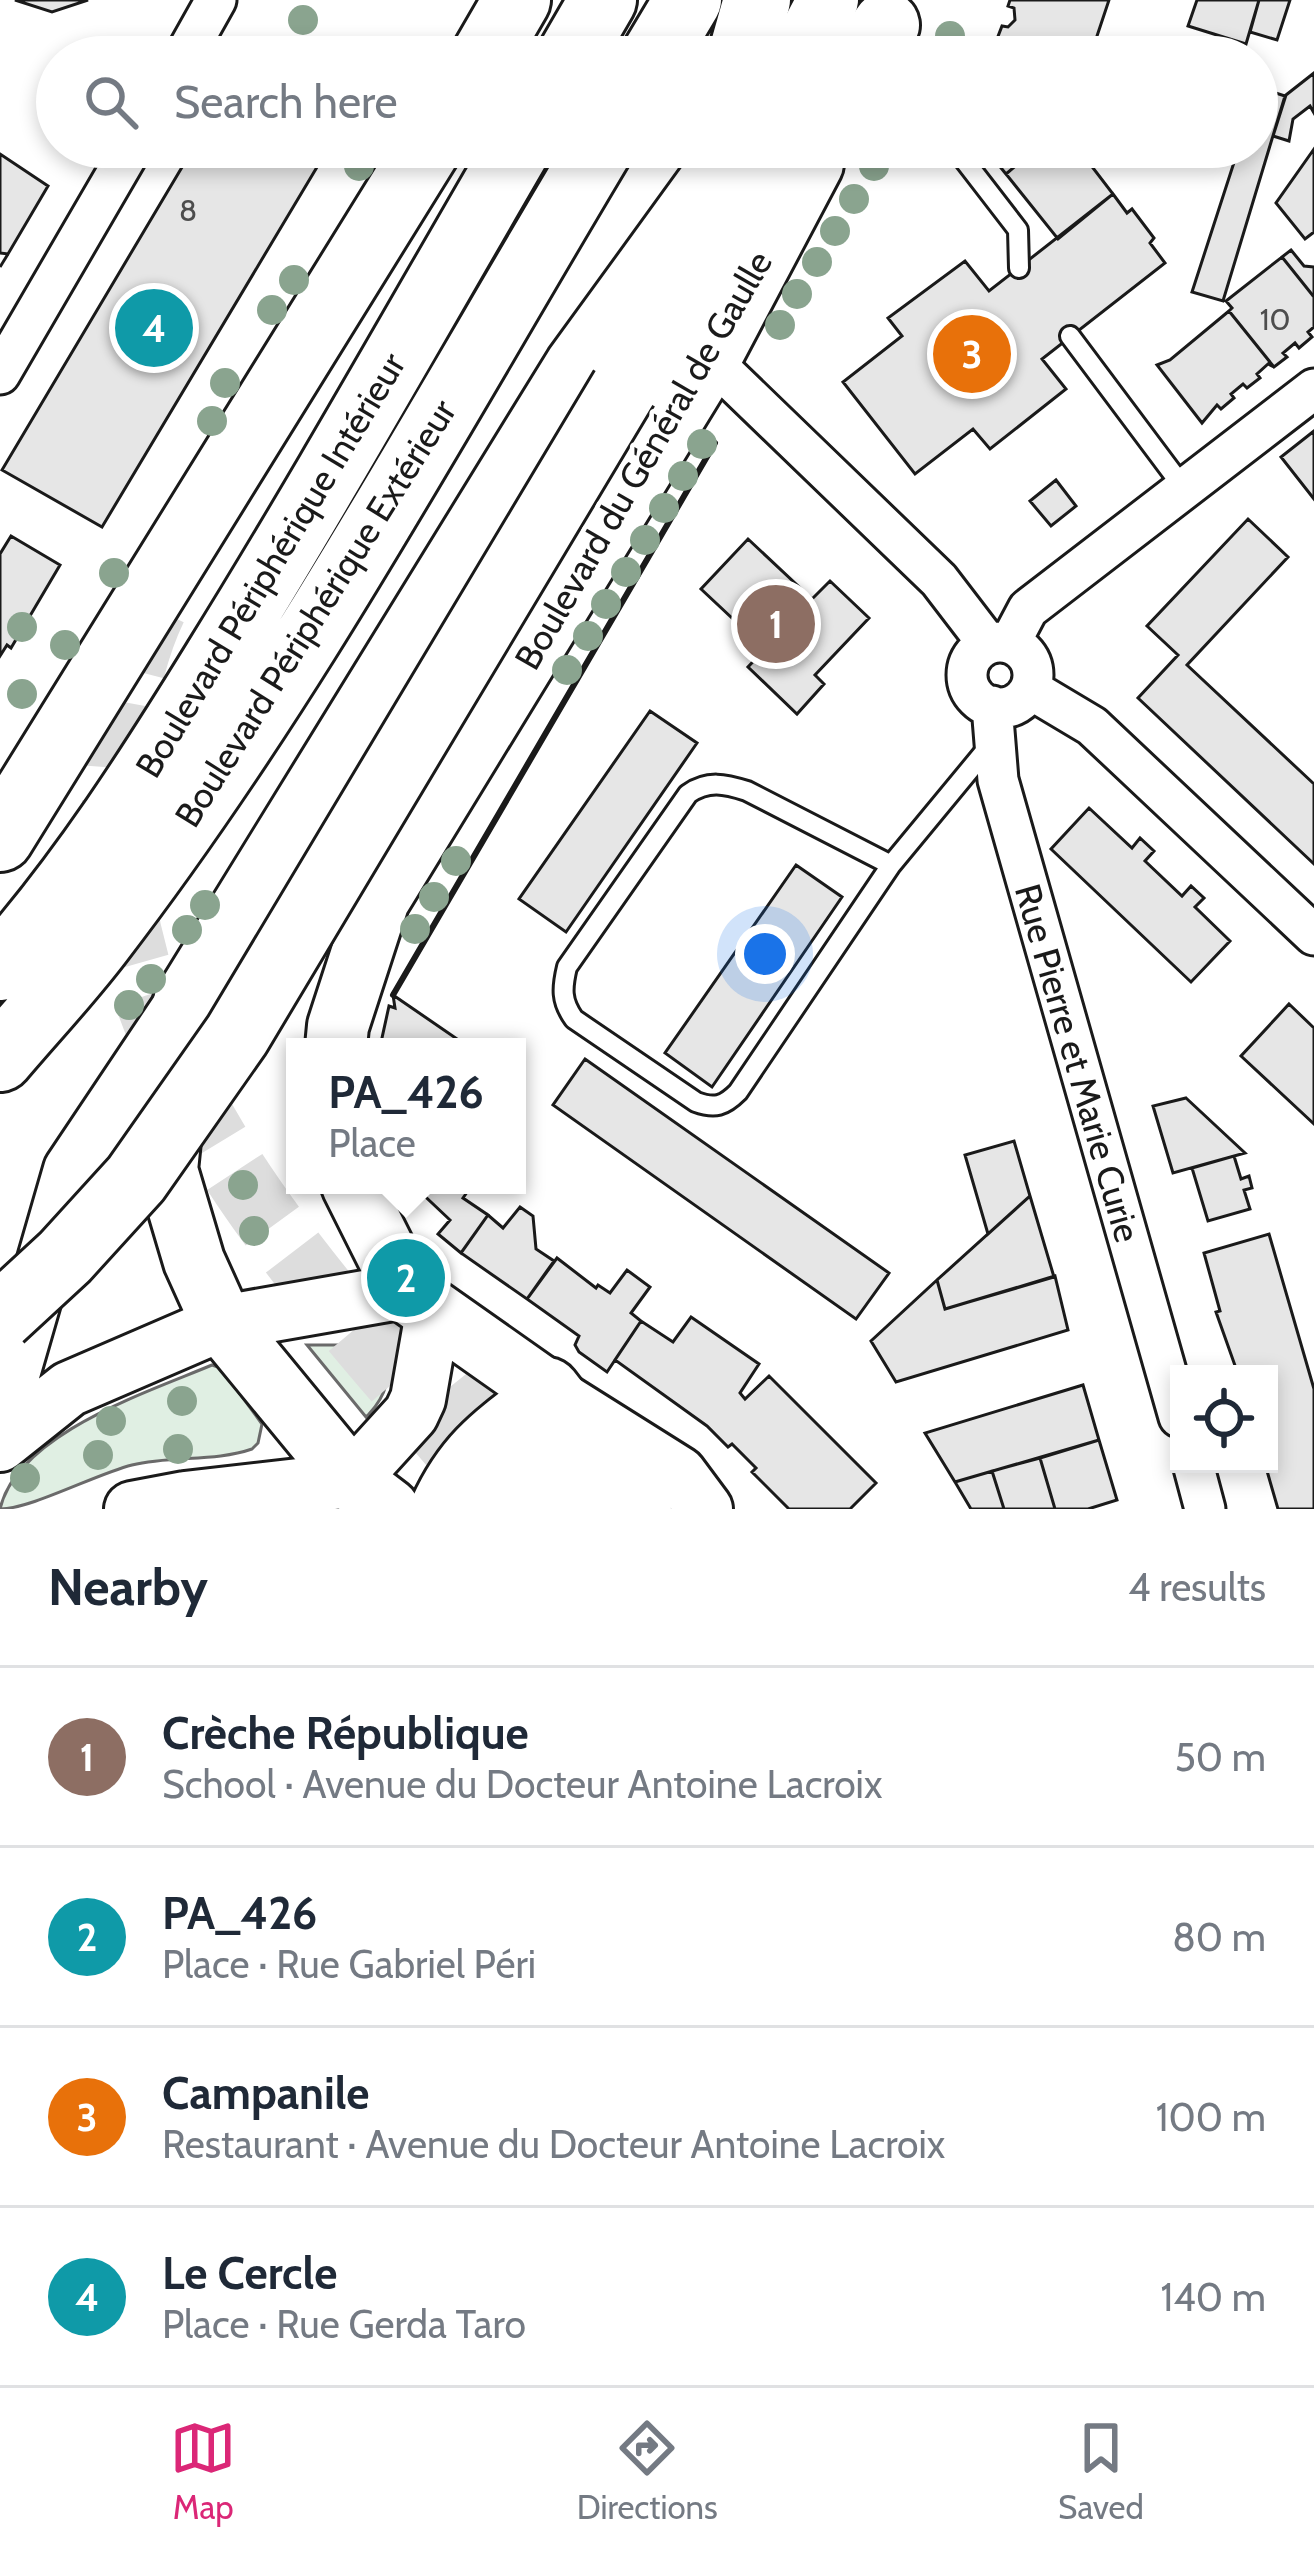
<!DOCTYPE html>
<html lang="en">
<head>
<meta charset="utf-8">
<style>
  :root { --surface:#fff; --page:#f2f2f3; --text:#1f2937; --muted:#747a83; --line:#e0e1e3; --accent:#db2777 }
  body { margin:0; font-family:Cabin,sans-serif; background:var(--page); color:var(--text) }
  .controls { position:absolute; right:36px; bottom:36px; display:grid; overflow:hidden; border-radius:0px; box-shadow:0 6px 18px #0003 }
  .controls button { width:108px; height:108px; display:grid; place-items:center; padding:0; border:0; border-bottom:3px solid var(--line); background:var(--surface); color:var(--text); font:60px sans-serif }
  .you { position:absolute; left:765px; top:954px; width:42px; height:42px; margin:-30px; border:9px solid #fff; border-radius:50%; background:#1a73e8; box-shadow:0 0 0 18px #1a73e833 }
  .badge { display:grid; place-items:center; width:78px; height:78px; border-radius:50%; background:var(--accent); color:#fff; font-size:39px; font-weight:700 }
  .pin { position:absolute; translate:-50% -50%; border:6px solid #fff; box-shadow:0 3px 12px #0006 }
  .popup { position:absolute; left:286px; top:1038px; width:240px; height:156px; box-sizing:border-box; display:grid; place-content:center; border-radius:0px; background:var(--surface); filter:drop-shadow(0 3px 9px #0005); font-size:39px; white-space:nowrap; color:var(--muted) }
  .popup b { font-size:45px; color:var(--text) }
  .popup::after { content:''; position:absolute; left:50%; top:100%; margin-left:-24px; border:24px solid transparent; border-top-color:var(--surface) }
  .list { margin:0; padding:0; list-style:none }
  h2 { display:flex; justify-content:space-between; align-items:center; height:156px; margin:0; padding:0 48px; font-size:51px }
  h2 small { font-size:39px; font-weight:400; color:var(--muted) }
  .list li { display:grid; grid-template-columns:78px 1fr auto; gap:36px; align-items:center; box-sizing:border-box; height:180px; padding:0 48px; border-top:3px solid var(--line) }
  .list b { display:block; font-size:45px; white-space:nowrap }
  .list p { margin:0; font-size:39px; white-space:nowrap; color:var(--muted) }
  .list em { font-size:39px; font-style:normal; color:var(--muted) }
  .icon { flex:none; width:66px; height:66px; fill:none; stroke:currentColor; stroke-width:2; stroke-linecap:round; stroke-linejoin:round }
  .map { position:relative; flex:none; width:1314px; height:1509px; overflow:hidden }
  .search { position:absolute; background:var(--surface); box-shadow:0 6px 18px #0003; left:36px; right:36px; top:36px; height:132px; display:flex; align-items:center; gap:30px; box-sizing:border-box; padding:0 42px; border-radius:66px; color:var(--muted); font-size:45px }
  .sheet { height:876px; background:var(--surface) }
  nav { display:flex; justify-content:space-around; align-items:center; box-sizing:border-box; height:168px; border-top:3px solid var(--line); background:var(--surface); font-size:33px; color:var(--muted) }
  nav a { display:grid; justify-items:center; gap:6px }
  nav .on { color:var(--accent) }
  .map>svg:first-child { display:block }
  .green { fill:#e0efe3; stroke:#6a6a6a; stroke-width:3 }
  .building { fill:#e6e6e6; stroke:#1a1a1a; stroke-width:3 }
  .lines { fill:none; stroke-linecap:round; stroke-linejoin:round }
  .highway-tunnel { stroke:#ddd; stroke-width:66; stroke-dasharray:66 33; stroke-linecap:butt }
  .lane-casing { stroke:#1a1a1a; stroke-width:24 }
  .street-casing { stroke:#1a1a1a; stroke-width:45 }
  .secondary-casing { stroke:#1a1a1a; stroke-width:60 }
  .primary-casing { stroke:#1a1a1a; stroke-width:66 }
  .highway-casing { stroke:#1a1a1a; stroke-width:72 }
  .lane { stroke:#fff; stroke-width:18 }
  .street { stroke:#fff; stroke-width:39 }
  .secondary { stroke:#fff; stroke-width:54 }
  .primary { stroke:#fff; stroke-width:60 }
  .highway { stroke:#fff; stroke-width:66 }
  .highway-bridge-casing { stroke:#1a1a1a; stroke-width:72; stroke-linecap:butt }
  .highway-bridge { stroke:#fff; stroke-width:66 }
  .fence { stroke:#1a1a1a; stroke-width:3; stroke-dasharray:15 6; stroke-linecap:butt }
  .wall { stroke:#1a1a1a; stroke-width:6 }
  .tree { fill:#8aa48f }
  .labels { text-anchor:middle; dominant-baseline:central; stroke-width:9; stroke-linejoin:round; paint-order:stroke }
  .number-label { font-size:30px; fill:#4d4d4d }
  .street-label { font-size:36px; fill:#1a1a1a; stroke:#fff }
</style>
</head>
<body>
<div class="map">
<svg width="1314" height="1509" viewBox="0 0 1314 1509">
  <rect width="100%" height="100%" fill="#fff"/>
  <path class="green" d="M 307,1345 L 356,1345 L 384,1351 C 394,1373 385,1397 369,1414 L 366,1417 Z
    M 212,1365 L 221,1368 L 262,1424 L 258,1443 L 252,1449 C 215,1462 171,1455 132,1465 C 96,1474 31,1509 0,1509 C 17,1434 148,1392 212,1365 Z"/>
  <path class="building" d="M 15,0 L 88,0 L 52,12 Z
    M 1010,0 L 1109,0 L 1090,57 L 999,57 L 992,52 L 1002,26 L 1008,27 L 1015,20 L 1014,8 L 1008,6 Z
    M 1197,0 L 1259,0 L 1246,44 L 1188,26 Z
    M 1259,0 L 1290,0 L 1277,40 L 1250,32 Z
    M 1314,73 L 1314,113 L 1310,106 L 1293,119 L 1289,141 L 1273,136 L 1286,95 Z
    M 1257,87 L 1285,96 L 1223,301 L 1192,292 L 1239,147 L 1257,147 Z
    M 194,147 L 329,147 L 102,527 L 2,470 Z
    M 984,147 L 1038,147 L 1006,174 Z
    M 1038,147 L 1077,147 L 1113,194 L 1058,239 L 1006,174 Z
    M 1314,149 L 1314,232 L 1305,239 L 1276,203 Z
    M 0,154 L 48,186 L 8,254 L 0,253 Z
    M 1113,194 L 1127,213 L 1132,209 L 1154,238 L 1150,243 L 1165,263 L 1042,359 L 1066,389 L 990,449 L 973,429 L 915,474 L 843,382 L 902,336 L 888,318 L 965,261 L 989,291 Z
    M 1291,250 L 1304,266 L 1314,267 L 1314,297 L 1282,257 Z
    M 1282,257 L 1314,297 L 1314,327 L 1308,332 L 1312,337 L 1299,348 L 1295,343 L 1283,353 L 1287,357 L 1274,367 L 1229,311 L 1232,308 L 1226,301 Z
    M 1229,311 L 1274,367 L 1268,364 L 1257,374 L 1260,378 L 1247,388 L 1243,384 L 1231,394 L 1234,398 L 1221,409 L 1217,405 L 1202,423 L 1157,365 L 1170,360 Z
    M 1314,431 L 1314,499 L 1281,457 Z
    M 1056,480 L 1076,506 L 1051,526 L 1030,501 Z
    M 1248,519 L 1288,557 L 1187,665 L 1314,784 L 1314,864 L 1138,698 L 1178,655 L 1147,626 Z
    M 11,536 L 60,565 L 11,648 L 7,645 L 0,656 L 0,554 Z
    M 748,539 L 812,599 L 830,581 L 869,618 L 815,675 L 824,684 L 797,714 L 748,667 L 765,649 L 701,589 Z
    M 650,711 L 697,743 L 566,932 L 519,899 Z
    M 1089,808 L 1132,848 L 1140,838 L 1154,851 L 1145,861 L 1182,896 L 1191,886 L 1204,898 L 1195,907 L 1230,941 L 1191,982 L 1051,849 Z
    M 796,865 L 842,897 L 712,1087 L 665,1053 Z
    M 393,995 L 460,1041 L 455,1047 L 380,1047 L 389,1006 L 395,1008 Z
    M 1289,1004 L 1314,1028 L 1314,1124 L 1241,1056 Z
    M 585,1059 L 889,1273 L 856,1319 L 553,1105 Z
    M 1186,1098 L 1245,1153 L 1173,1173 L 1153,1106 Z
    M 1014,1141 L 1030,1196 L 988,1234 L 965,1155 Z
    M 1234,1156 L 1241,1179 L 1249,1176 L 1252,1188 L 1244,1190 L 1250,1209 L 1208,1221 L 1192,1168 Z
    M 413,1185 L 472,1185 L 463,1198 L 488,1215 L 461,1253 L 438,1234 L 450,1220 Z
    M 1030,1196 L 1054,1277 L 945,1309 L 937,1280 Z
    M 520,1207 L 533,1216 L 536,1249 L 554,1261 L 527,1299 L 461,1253 L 488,1215 L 503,1228 Z
    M 1269,1234 L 1314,1389 L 1314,1509 L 1278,1509 L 1265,1464 L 1269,1464 L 1269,1374 L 1238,1374 L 1216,1312 L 1220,1311 L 1204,1253 Z
    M 557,1258 L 596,1288 L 598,1285 L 610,1293 L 627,1270 L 650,1287 L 631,1313 L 641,1321 L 607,1372 L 579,1352 L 575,1345 L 579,1336 L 527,1299 Z
    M 1055,1276 L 1068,1330 L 896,1382 L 871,1341 L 937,1280 L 945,1309 Z
    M 691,1317 L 759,1364 L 740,1393 L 745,1399 L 769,1376 L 876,1483 L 850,1509 L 789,1509 L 752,1472 L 756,1468 L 732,1444 L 728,1447 L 707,1426 L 615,1360 L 641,1321 L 673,1342 Z
    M 1083,1385 L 1099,1440 L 955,1482 L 925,1433 Z
    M 1099,1440 L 1117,1500 L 1088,1509 L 1055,1509 L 1040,1458 Z
    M 1040,1458 L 1055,1509 L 1004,1509 L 992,1471 Z
    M 992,1471 L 1004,1509 L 971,1509 L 955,1482 Z"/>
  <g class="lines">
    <path class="highway-tunnel" d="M 154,608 C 126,666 116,741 115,805 C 114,1086 314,1279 482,1480
      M 404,1297 L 526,1449"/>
    <g class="lane-casing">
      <path id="lane" d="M 954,147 L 1018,230 L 1019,268
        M 1070,336 L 1186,491
        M 891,865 L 747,791 C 725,784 708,780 688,794 L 567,967 C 562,988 561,1001 574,1019 L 696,1102 C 715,1109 724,1106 738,1092 L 891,865 L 991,744"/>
    </g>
    <g class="street-casing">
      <path id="street" d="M 184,57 L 216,0
        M 710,359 L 939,580 L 988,644
        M 0,374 L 132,147
        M967 675a33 33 0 1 1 66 0a33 33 0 1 1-66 0Z
        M 1010,643 L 1028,609 L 1314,389
        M 1030,689 L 1092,726 L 1314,935
        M 992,706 L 998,780 L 1179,1417
        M 1193,1464 L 1205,1509"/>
    </g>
    <g class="secondary-casing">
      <path id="secondary" d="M 0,1416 L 71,1170 L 184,1001
        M 0,1444 L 69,1389 L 222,1323 L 405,1291
        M 132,1509 L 185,1499 L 351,1480 L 411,1414 L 418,1399 L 433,1313
        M 437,1509 C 464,1449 496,1430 547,1391 L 679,1474 L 705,1509"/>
    </g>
    <g class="primary-casing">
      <path id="primary" d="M 798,57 L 828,0
        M 336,1047 L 338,1026 L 379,900 L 710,359 L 813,164
        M 352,1185 L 405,1291 L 547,1391
        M 389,1509 L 351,1480 L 222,1323 L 194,1261 L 167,1170 L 184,1001 L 575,366 L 734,147"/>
    </g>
    <g class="highway-casing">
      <path id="highway" d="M 484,57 L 517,0
        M 570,57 L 603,0
        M 654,57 L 688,0
        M 741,57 L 757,0
        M 863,57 L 886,25
        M 624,388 L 798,147
        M 0,838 L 428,147
        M 0,967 C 83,873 150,768 216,661 C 321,492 418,319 518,147
        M 0,1058 C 33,1019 69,981 100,940 C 290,693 440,414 600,147
        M 547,1391 L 638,1509
        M 526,1449 L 572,1509
        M 482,1480 L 504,1509"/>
    </g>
    <use href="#lane" class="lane"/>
    <use href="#street" class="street"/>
    <use href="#secondary" class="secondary"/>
    <use href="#primary" class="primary"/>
    <use href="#highway" class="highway"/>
    <g class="highway-bridge-casing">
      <path id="highway-bridge" d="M 0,1317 L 65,1257 L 136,1179 L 237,1035 L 624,388"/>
    </g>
    <use href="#highway-bridge" class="highway-bridge"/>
    <path class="fence" d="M 0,267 L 8,254"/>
    <path class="wall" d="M 393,995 L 715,443"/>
  </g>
  <g class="tree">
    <circle cx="303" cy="20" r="15"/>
    <circle cx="950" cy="36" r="15"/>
    <circle cx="359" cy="166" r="15"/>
    <circle cx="874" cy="166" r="15"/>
    <circle cx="854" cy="199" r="15"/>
    <circle cx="835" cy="231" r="15"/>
    <circle cx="817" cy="262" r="15"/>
    <circle cx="294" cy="280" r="15"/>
    <circle cx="797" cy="294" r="15"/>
    <circle cx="272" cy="310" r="15"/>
    <circle cx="780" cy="325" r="15"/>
    <circle cx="225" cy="383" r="15"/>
    <circle cx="212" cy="421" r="15"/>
    <circle cx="702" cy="444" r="15"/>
    <circle cx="683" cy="476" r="15"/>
    <circle cx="664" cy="508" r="15"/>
    <circle cx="645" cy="540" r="15"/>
    <circle cx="626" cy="572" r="15"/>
    <circle cx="114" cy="573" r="15"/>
    <circle cx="606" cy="604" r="15"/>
    <circle cx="22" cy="627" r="15"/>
    <circle cx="588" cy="636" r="15"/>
    <circle cx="65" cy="645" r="15"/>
    <circle cx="567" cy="670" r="15"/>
    <circle cx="22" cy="694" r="15"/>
    <circle cx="456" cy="861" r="15"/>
    <circle cx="434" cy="897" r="15"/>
    <circle cx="205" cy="905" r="15"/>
    <circle cx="415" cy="929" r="15"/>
    <circle cx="187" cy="930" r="15"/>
    <circle cx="151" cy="979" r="15"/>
    <circle cx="129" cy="1005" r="15"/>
    <circle cx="243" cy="1185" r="15"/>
    <circle cx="254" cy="1231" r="15"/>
    <circle cx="182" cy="1401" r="15"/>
    <circle cx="111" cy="1421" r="15"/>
    <circle cx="178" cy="1449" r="15"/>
    <circle cx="98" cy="1455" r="15"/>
    <circle cx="25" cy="1478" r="15"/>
  </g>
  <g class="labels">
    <g class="number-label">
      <text x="188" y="210">8</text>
      <text x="1275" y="319">10</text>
    </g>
    <g class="street-label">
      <text transform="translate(643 460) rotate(-60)">Boulevard du Général de Gaulle</text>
      <text transform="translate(270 565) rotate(-59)">Boulevard Périphérique Intérieur</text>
      <text transform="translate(315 613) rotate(-58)">Boulevard Périphérique Extérieur</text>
      <text transform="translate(1078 1063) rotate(74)">Rue Pierre et Marie Curie</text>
    </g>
  </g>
</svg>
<div class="controls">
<button><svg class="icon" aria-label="locate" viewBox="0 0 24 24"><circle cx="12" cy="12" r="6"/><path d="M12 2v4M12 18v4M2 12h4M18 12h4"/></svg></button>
</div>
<div class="you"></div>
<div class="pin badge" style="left:776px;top:624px;background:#8d6e63">1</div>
<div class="pin badge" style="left:406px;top:1278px;background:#0f9aa8">2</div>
<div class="popup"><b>PA_426</b>Place</div>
<div class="pin badge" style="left:972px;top:354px;background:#e8710a">3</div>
<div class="pin badge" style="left:154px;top:328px;background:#0f9aa8">4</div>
<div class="search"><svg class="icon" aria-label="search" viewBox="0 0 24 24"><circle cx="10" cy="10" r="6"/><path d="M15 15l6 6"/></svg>Search here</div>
</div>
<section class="sheet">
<h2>Nearby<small>4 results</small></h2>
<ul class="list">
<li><span class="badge" style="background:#8d6e63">1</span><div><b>Crèche République</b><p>School · Avenue du Docteur Antoine Lacroix</p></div><em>50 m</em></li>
<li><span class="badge" style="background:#0f9aa8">2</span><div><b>PA_426</b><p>Place · Rue Gabriel Péri</p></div><em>80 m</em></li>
<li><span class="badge" style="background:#e8710a">3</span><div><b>Campanile</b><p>Restaurant · Avenue du Docteur Antoine Lacroix</p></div><em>100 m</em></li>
<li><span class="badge" style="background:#0f9aa8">4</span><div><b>Le Cercle</b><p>Place · Rue Gerda Taro</p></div><em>140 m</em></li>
</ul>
</section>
<nav>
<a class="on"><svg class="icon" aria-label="map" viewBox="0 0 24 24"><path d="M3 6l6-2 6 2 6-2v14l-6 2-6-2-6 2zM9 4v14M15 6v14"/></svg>Map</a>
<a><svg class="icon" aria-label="directions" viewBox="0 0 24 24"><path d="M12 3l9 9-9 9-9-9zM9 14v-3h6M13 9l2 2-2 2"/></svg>Directions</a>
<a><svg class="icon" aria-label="saved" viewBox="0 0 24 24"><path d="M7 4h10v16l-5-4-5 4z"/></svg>Saved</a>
</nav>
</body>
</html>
